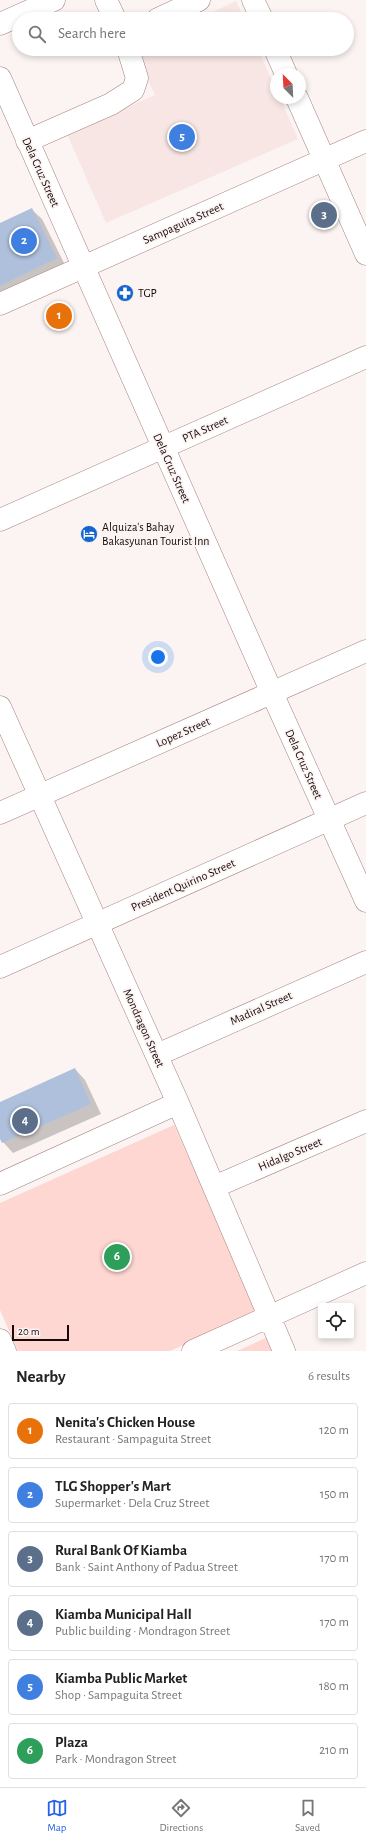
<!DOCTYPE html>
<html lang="en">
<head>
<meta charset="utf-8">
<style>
  :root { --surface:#fff; --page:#f6f6f6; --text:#222; --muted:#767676; --line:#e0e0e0; --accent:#2563eb }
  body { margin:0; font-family:"Alegreya Sans",sans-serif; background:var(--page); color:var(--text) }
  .controls { position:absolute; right:12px; bottom:12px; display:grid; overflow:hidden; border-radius:4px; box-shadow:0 2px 6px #0003 }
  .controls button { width:36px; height:36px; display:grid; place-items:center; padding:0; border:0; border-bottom:1px solid var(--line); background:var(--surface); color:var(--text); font:20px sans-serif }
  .compass { position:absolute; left:270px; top:68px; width:36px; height:36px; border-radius:50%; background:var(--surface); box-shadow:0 2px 6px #0003; rotate:336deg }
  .scale { position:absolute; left:12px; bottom:10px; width:57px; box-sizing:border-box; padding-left:4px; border:2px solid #170b0a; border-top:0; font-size:11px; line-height:14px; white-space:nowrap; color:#170b0a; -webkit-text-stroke:3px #fcf4f3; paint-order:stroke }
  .you { position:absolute; left:158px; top:657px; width:14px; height:14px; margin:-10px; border:3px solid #fff; border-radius:50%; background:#1a73e8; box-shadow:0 0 0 6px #1a73e833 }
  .badge { display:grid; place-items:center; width:26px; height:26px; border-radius:50%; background:var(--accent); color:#fff; font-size:13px; font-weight:700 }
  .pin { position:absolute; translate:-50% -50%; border:2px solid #fff; box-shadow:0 1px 4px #0006 }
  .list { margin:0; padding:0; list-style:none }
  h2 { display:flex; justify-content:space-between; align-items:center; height:52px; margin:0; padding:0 16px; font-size:17px }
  h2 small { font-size:13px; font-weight:400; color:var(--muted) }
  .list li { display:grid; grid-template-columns:26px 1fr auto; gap:12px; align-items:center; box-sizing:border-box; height:56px; margin:0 8px 8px; padding:0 8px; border:1px solid var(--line); border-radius:4px }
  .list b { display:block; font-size:15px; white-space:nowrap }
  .list p { margin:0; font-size:13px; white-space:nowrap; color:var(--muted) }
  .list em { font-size:13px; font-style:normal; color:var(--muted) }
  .icon { flex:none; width:22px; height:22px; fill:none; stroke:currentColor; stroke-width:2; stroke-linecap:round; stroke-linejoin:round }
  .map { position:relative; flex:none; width:366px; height:1351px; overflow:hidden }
  .search { position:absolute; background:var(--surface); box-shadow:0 2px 6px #0003; left:12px; right:12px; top:12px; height:44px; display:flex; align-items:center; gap:10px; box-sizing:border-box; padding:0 14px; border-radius:22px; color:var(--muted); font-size:15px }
  .sheet { height:436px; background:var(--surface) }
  nav { display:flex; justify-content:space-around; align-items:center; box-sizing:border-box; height:56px; border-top:1px solid var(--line); background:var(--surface); font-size:11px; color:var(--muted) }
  nav a { display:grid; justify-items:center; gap:2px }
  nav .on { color:var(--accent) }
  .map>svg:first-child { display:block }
  .built { fill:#f8e6e4 }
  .green { fill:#fed6d2 }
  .shadow { fill:#0003 }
  .building { fill:#aec0db }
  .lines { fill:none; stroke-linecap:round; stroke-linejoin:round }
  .minor-casing { stroke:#a58380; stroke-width:23 }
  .minor { stroke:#fff; stroke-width:22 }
  .labels { text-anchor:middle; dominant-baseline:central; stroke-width:3.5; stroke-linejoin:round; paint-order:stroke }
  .street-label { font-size:12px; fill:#170b0a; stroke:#fcf4f3 }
  .poi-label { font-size:12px; fill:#170b0a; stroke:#fcf4f3; text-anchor:start }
</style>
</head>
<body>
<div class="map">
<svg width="366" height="1351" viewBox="0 0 366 1351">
  <rect width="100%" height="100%" fill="#fcf4f3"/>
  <path class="built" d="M 236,1 L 244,19 L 198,19 Z
    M 133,49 L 258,49 L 276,90 L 276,98 L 280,98 L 298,139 L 106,223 L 67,134 L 155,95 Z"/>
  <path class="green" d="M 174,1125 L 258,1311 L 170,1351 L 18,1351 L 0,1310 L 0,1203 Z
    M 268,1337 L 275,1351 L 237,1351 Z"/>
  <path class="shadow" d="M 31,209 L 42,219 L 67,269 L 0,302 L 0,224 Z
    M 75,1069 L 85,1080 L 101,1114 L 13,1153 L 3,1142 L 0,1136 L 0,1103 Z"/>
  <path class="building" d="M 32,208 L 57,258 L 0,286 L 0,223 Z
    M 75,1068 L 91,1104 L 2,1143 L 0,1139 L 0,1102 Z"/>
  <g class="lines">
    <g class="minor-casing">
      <path id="minor" d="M 106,0 L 115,19
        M 253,0 L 262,19
        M 158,19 L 199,0
        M 0,24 L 54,0
        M 275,49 L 286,74
        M 0,78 L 272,693 L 366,901
        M 297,98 L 366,254
        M 27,141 L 111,104 L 133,90 L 137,78 L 128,49
        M 0,304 L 366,141
        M 0,520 L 366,357
        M 0,707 L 178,1103 L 284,1351
        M 0,813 L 366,651
        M 0,967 L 366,803
        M 157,1055 L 366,962
        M 0,1184 L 178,1103
        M 214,1187 L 366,1121
        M 0,1340 L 5,1351
        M 193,1351 L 366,1273"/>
    </g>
    <use href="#minor" class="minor"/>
  </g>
  <defs>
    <g id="pharmacy-disc" transform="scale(0.9)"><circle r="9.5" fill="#1665cf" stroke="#fcf4f3"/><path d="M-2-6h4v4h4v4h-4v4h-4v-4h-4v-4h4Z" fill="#fff"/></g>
    <g id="hotel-disc" transform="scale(0.9)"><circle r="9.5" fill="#1665cf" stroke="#fcf4f3"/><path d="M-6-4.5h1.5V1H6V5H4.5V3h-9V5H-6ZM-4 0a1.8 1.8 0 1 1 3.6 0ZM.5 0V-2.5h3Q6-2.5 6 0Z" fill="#fff"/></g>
  </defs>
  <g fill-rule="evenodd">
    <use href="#pharmacy-disc" x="125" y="293"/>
    <use href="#hotel-disc" x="89" y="534"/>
  </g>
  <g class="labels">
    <g class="street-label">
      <text transform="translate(41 172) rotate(66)">Dela Cruz Street</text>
      <text transform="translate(183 223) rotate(-24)">Sampaguita Street</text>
      <text transform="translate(205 429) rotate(-24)">PTA Street</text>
      <text transform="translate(172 468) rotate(66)">Dela Cruz Street</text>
      <text transform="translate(183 732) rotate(-24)">Lopez Street</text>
      <text transform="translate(304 764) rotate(66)">Dela Cruz Street</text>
      <text transform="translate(183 885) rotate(-24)">President Quirino Street</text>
      <text transform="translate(261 1008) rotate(-24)">Madiral Street</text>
      <text transform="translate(144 1028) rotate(66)">Mondragon Street</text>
      <text transform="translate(290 1154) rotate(-23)">Hidalgo Street</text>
    </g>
    <g class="poi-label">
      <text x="138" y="293">TGP</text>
      <text x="102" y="527">Alquiza's Bahay<tspan x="102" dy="14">Bakasyunan Tourist Inn</tspan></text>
    </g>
  </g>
</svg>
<div class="controls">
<button><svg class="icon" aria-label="locate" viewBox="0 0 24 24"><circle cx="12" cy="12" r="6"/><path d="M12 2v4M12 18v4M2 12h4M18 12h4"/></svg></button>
</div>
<svg class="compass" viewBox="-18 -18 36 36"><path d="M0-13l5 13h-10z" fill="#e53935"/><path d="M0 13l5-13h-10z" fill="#767676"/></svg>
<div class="scale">20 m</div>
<div class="you"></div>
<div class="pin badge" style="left:59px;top:316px;background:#e8710a">1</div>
<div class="pin badge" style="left:24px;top:241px;background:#3f7fe0">2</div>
<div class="pin badge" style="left:324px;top:215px;background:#5c6f8a">3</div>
<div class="pin badge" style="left:25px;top:1121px;background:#5c6f8a">4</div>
<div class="pin badge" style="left:182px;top:137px;background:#3f7fe0">5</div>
<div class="pin badge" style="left:117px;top:1257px;background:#2e9e5b">6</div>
<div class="search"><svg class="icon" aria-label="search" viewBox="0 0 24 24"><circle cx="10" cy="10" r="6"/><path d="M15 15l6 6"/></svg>Search here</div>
</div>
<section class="sheet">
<h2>Nearby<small>6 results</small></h2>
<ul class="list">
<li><span class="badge" style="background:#e8710a">1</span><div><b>Nenita's Chicken House</b><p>Restaurant · Sampaguita Street</p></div><em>120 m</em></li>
<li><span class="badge" style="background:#3f7fe0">2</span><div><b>TLG Shopper's Mart</b><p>Supermarket · Dela Cruz Street</p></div><em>150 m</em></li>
<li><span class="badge" style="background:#5c6f8a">3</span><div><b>Rural Bank Of Kiamba</b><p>Bank · Saint Anthony of Padua Street</p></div><em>170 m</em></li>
<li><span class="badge" style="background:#5c6f8a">4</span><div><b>Kiamba Municipal Hall</b><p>Public building · Mondragon Street</p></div><em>170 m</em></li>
<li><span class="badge" style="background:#3f7fe0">5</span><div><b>Kiamba Public Market</b><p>Shop · Sampaguita Street</p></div><em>180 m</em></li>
<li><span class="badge" style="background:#2e9e5b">6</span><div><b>Plaza</b><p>Park · Mondragon Street</p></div><em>210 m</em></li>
</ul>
</section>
<nav>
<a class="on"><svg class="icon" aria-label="map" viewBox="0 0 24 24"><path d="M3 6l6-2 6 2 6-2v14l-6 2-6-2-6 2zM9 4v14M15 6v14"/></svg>Map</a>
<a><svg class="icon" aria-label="directions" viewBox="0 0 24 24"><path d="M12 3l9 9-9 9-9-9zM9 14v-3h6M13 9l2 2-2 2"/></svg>Directions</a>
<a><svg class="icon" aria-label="saved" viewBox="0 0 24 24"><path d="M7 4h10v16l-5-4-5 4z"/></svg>Saved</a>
</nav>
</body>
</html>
